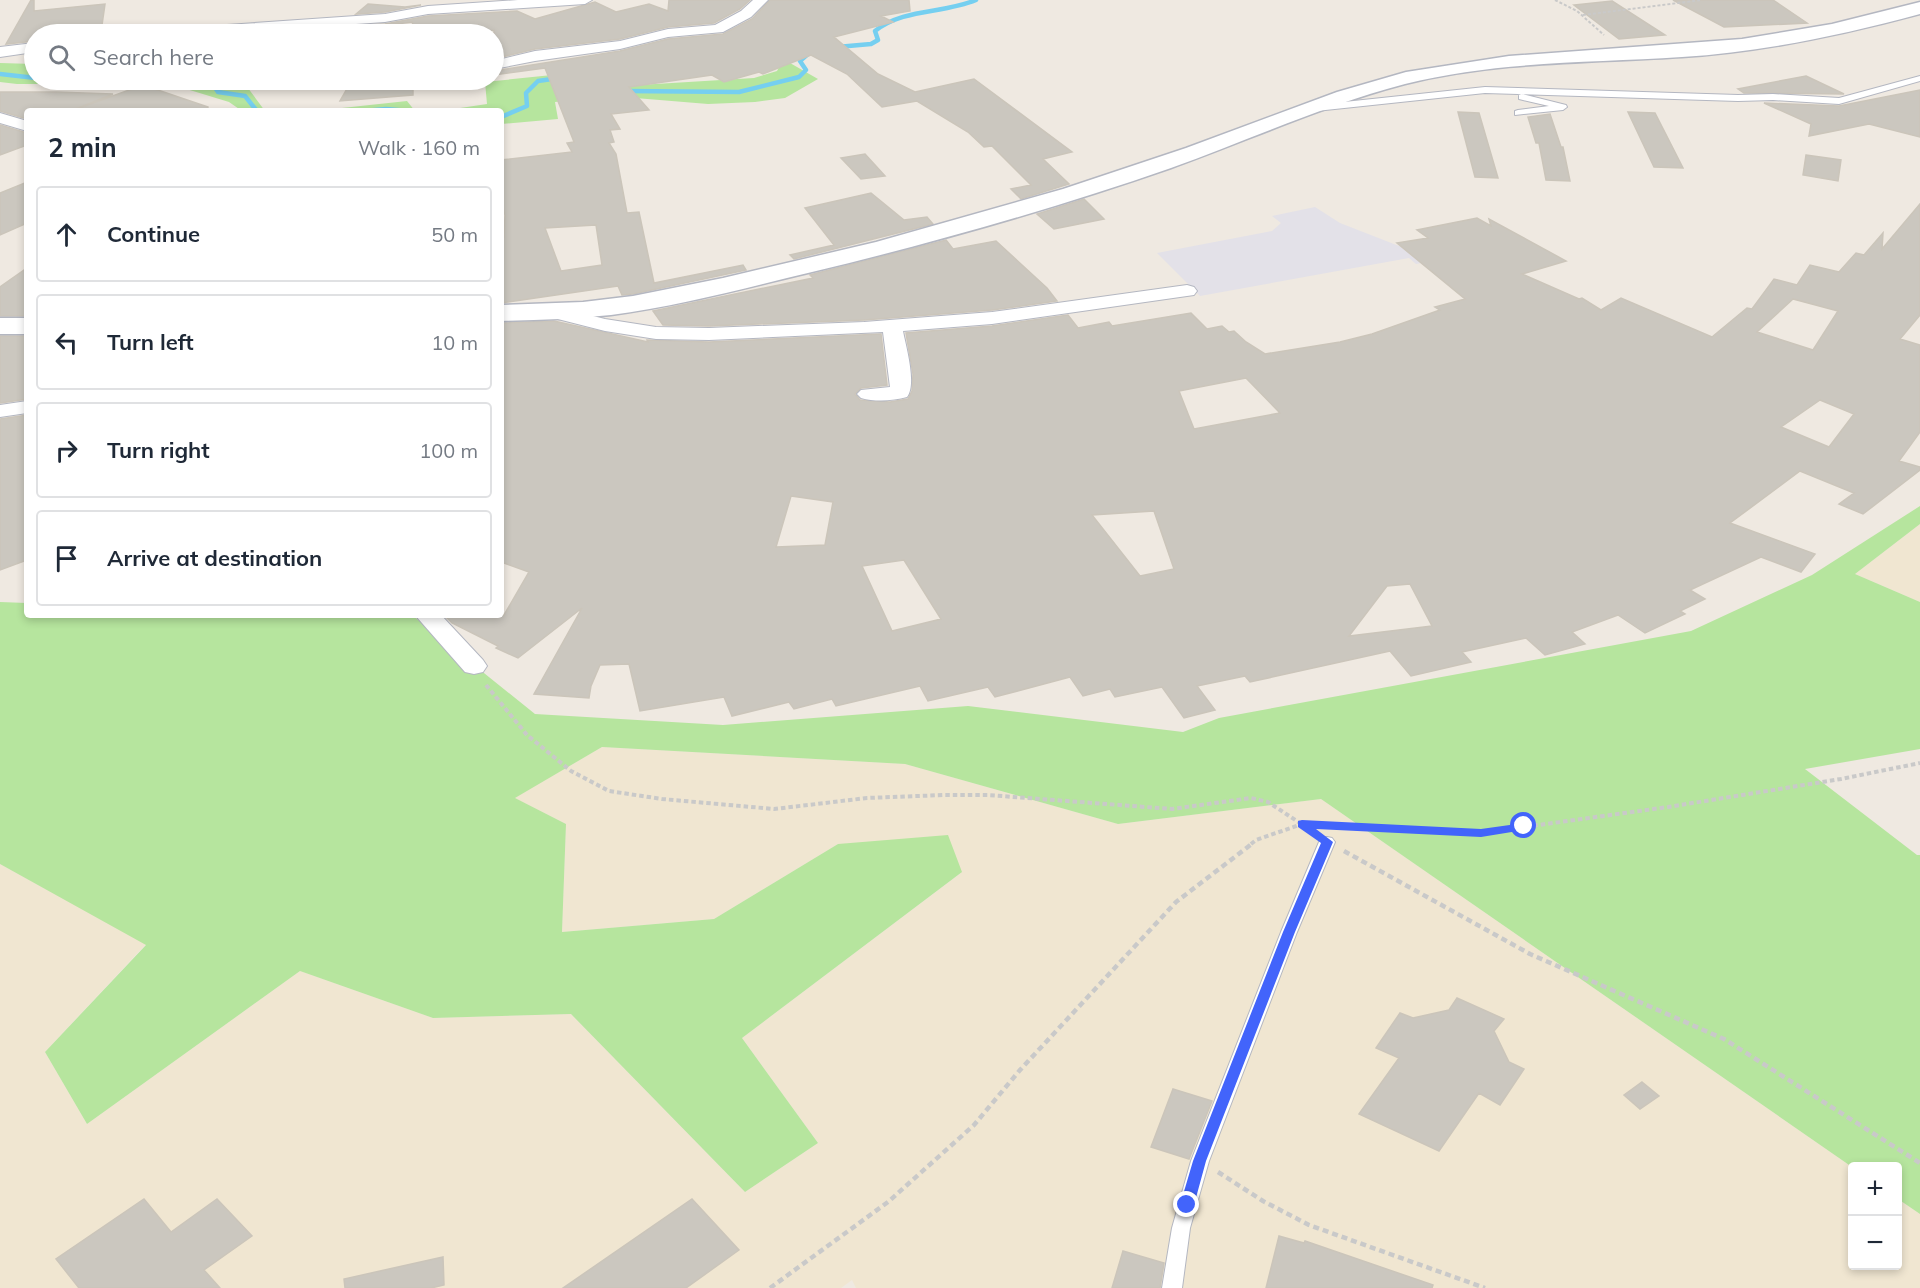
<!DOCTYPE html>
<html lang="en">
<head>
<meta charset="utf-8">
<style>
  :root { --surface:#fff; --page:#f6f6f7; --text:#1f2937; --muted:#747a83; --line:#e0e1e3 }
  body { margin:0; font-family:Mulish,sans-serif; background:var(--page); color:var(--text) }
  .controls { position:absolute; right:18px; bottom:18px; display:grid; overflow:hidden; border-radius:6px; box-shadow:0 3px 9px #0003 }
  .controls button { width:54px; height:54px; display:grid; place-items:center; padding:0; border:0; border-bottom:2px solid var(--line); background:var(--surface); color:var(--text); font:30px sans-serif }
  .stop { position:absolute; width:18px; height:18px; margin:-14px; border:4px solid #4264fb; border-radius:50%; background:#fff }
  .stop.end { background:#4264fb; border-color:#fff; box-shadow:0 2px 6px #0008 }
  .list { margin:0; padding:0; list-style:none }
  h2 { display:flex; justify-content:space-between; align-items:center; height:78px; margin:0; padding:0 24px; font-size:26px }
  h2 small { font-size:20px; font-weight:400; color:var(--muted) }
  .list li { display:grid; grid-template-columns:39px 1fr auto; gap:18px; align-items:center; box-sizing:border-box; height:96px; margin:0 12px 12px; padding:0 12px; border:2px solid var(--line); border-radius:6px }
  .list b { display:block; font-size:22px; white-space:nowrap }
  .list em { font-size:20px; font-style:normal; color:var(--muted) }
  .icon { flex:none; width:33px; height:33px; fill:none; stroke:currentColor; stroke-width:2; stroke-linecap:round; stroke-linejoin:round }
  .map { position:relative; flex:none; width:1920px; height:1288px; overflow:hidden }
  .search { position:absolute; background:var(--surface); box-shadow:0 3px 9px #0003; left:24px; top:24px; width:480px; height:66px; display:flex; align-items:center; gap:15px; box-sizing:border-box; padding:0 21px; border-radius:33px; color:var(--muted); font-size:22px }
  .panel { position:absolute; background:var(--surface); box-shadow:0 3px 9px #0003; left:24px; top:108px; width:480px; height:510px; border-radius:6px }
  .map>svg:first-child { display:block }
  .industrial { fill:#e3e1e8 }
  .education { fill:#f0e6d1 }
  .green { fill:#b6e59e }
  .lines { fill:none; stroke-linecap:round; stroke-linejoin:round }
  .stream { stroke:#75cff0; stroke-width:4.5 }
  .building { fill:#cbc7bf; stroke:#cbc5ba; stroke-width:1.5; fill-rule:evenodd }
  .lane-casing { stroke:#b4b7c1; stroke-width:2 }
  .street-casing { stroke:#b4b7c1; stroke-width:2 }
  .secondary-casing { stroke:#b4b7c1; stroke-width:3 }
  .path-far2 { stroke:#c9c9c9; stroke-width:2; stroke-dasharray:3 2; stroke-linecap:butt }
  .path-far1 { stroke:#c9c9c9; stroke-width:4; stroke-dasharray:4.5 3; stroke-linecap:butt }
  .path { stroke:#c9c9c9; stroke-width:4.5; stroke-dasharray:6 4; stroke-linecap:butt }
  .lane { fill:#fff; fill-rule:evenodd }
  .street { fill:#fff; fill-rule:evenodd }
  .secondary { fill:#fff; fill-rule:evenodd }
  .route { fill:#4264fb }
</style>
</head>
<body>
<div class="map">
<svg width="1920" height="1288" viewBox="0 0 1920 1288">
  <rect width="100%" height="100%" fill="#efe9e1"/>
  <path class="industrial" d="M 1315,207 L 1340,223 L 1399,246 L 1430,241 L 1453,257 L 1416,264 L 1409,258 L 1200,296 L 1157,253 L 1272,231 L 1281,223 L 1272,216 Z"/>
  <path class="education" d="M 1920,524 L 1920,602 L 1855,574 Z
    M 602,747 L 905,764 L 1118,824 L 1321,799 L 1852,1167 L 1852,1266 L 1898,1266 L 1898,1199 L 1920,1214 L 1920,1288 L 856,1288 L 852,1280 L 841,1288 L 0,1288 L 0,864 L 146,944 L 45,1052 L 87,1124 L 300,971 L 433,1018 L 571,1014 L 745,1192 L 818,1143 L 742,1038 L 961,873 L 838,844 L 714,919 L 562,932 L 566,824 L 514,798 Z"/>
  <path class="green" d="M 783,59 L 818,79 L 785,98 L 755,102 L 708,104 L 611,96 L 555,102 L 558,119 L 501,124 L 501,111 L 440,111 L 487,104 L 485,82 L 552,75 L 639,85 L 754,78 L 777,71 Z
    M 0,63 L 34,64 L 34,80 L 232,80 L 245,84 L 265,111 L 242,111 L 229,102 L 170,84 L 17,84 L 0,82 Z
    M 407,101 L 415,111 L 314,111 Z
    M 1920,506 L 1920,524 L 1855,574 L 1920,602 L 1920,749 L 1805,769 L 1917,855 L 1920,855 L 1920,1214 L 1898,1199 L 1898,1166 L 1852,1167 L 1321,799 L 1118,824 L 905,764 L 602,747 L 515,798 L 566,824 L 562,932 L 714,919 L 838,844 L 948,835 L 962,872 L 742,1038 L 818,1143 L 745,1192 L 571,1014 L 433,1018 L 300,971 L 87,1124 L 45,1052 L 146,945 L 0,864 L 0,602 L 27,603 L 27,615 L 412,615 L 535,714 L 723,725 L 968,706 L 1183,732 L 1219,718 L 1691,631 L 1812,575 Z"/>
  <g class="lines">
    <path class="stream" d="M 837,47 L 871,44 L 878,40 L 875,31 C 904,8 943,14 976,0
      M 0,74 L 80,83 L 160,80
      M 210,80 L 218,92 L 245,96 L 257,111
      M 625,91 L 739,92 L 799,77 L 806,70 L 800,61 L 808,54
      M 364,111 L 386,109 L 409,111
      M 501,117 L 527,106 L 526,93 L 538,81 L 559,78"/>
  </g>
  <path class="building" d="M 31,0 L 34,0 L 34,11 L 105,4 L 101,32 L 96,34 L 34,34 L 34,41 L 6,44 Z
    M 669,0 L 750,0 L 740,9 L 714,23 L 668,27 L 620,39 L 535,49 L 494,59 L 494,30 L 468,34 L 466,29 L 417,34 L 412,22 L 334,32 L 340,27 L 385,24 L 428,16 L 517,11 L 535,19 L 595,2 L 616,12 L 649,4 L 668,11 Z
    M 770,0 L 909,0 L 910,11 L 881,16 L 893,22 L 834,37 L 878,74 L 915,92 L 974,79 L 1072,152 L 1043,159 L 1069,184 L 1021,199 L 1011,189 L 1031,185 L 992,146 L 984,147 L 968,132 L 917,101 L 882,107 L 847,74 L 811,55 L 763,74 L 759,72 L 724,82 L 712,75 L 629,87 L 649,110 L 611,114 L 620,129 L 610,130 L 614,142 L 609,143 L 616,154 L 627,213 L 639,212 L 654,283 L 743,265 L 746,270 L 633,294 L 622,295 L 618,286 L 501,303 L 501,237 L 504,237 L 505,215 L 501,201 L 501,160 L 572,152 L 567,143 L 574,142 L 545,68 L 494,75 L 494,71 L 620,51 L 668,39 L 723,34 L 752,19 ZM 596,225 L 602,265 L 561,271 L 545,228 Z
    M 1673,0 L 1773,0 L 1807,23 L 1724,27 Z
    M 1612,1 L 1665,35 L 1619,39 L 1574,5 Z
    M 368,4 L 405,7 L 421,5 L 385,12 L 356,14 Z
    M 1806,76 L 1844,94 L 1744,93 L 1738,89 Z
    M 352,80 L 413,80 L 413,95 L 340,101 Z
    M 143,85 L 208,107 L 207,111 L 79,111 L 79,108 Z
    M 1920,90 L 1920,137 L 1869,124 L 1809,136 L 1811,124 L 1764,103 L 1839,106 Z
    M 0,92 L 56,92 L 113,94 L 71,111 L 27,111 L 27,119 L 0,111 Z
    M 1458,112 L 1479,113 L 1498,178 L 1475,177 Z
    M 1628,112 L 1655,113 L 1683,168 L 1654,167 Z
    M 1550,114 L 1561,147 L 1563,147 L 1570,181 L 1546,180 L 1539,143 L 1536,143 L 1528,117 Z
    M 0,125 L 27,133 L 27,145 L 0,155 Z
    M 865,154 L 885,176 L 861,179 L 841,158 Z
    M 1806,155 L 1841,160 L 1838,181 L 1803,175 Z
    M 27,182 L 27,223 L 0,235 L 0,193 Z
    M 871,193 L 904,220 L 927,217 L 933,224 L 794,259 L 790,255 L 834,245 L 805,208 Z
    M 1084,199 L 1104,219 L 1054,229 L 1037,214 Z
    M 1920,204 L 1920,315 L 1900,339 L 1920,345 L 1920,432 L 1899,461 L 1920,467 L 1920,470 L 1863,514 L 1839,504 L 1854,493 L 1800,471 L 1730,523 L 1815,554 L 1801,572 L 1761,557 L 1690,590 L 1705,599 L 1680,611 L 1685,614 L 1645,633 L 1618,615 L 1572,632 L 1585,644 L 1545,655 L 1526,638 L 1462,652 L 1471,662 L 1411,676 L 1390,651 L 1250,682 L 1245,676 L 1197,686 L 1215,710 L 1184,718 L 1162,687 L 1115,697 L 1110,689 L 1083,696 L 1070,677 L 995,697 L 988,687 L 928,701 L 920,686 L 836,706 L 832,699 L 794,709 L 789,702 L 732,716 L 724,697 L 640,711 L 629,664 L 600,665 L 591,686 L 589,698 L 534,694 L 582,608 L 518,658 L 496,648 L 498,646 L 452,623 L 444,615 L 504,615 L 529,572 L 501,562 L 501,323 L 554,321 L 648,342 L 647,340 L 709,342 L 881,334 L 887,385 L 861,388 L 855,394 L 860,400 L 890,402 L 908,399 L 912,391 L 913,374 L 906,333 L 992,326 L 1068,315 L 1078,328 L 1109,322 L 1112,326 L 1191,313 L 1207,329 L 1222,326 L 1229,332 L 1234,331 L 1246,342 L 1265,354 L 1340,342 L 1372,334 L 1440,310 L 1435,307 L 1465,299 L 1397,243 L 1428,238 L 1417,230 L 1477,218 L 1491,226 L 1489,219 L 1566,261 L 1522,274 L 1579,299 L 1582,298 L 1601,310 L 1621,298 L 1712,337 L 1747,308 L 1752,309 L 1774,279 L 1797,285 L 1810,265 L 1839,272 L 1856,253 L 1864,255 L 1883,233 L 1882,249 ZM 1793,299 L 1838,311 L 1813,350 L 1757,332 ZM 1246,378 L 1280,413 L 1194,429 L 1179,391 ZM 1820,400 L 1854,414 L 1829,447 L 1781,427 ZM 791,496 L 833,502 L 825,545 L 776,547 ZM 1154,511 L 1174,569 L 1140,576 L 1092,515 ZM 904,560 L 941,619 L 892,631 L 862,566 ZM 1410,584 L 1432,626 L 1349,636 L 1387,586 Z
    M 946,240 L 953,249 L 996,241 L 1047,288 L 1057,301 L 992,310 L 864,320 L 709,326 L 663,325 L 653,311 L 813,278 L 810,275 Z
    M 27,268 L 27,316 L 0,316 L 0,287 Z
    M 0,336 L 27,336 L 27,399 L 0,403 Z
    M 27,415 L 27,560 L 0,570 L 0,419 Z
    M 1457,998 L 1504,1019 L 1494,1031 L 1509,1062 L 1524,1069 L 1500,1105 L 1479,1093 L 1439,1151 L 1359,1114 L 1399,1058 L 1376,1048 L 1400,1013 L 1413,1018 L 1449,1010 Z
    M 1642,1082 L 1659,1096 L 1640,1109 L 1624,1095 Z
    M 1173,1089 L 1212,1101 L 1189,1159 L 1151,1147 Z
    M 144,1199 L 171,1232 L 217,1199 L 252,1236 L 204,1270 L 220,1288 L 79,1288 L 56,1259 Z
    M 692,1199 L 739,1250 L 686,1288 L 563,1288 Z
    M 1279,1236 L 1304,1243 L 1305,1241 L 1433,1285 L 1432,1288 L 1266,1288 Z
    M 1123,1251 L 1164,1263 L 1160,1288 L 1112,1288 Z
    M 443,1257 L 444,1285 L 431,1288 L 345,1288 L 344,1279 Z"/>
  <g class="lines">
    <g class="lane-casing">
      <path id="lane" d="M 1920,76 L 1920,81 L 1839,104 L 1773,100 L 1738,101 L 1485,93 L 1316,111 L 1312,108 L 1316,105 L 1485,87 L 1738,95 L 1773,94 L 1839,98 Z
        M 1522,94 L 1566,105 L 1567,107 L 1563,110 L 1515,115 L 1515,111 L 1518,110 L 1549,106 L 1519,99 L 1519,95 Z
        M 1327,837 L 1332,838 L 1335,842 L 1297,932 L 1209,1161 L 1190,1228 L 1182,1288 L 1162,1288 L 1172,1228 L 1191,1161 L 1281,932 L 1319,842 L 1322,838 Z"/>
    </g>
    <g class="street-casing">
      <path id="street" d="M 518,0 L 592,0 L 585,4 L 428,14 L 385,22 L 210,34 L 147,34 L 154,30 L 385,14 L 428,6 Z
        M 753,0 L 768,0 L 751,17 L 723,32 L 668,37 L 620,49 L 535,61 L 494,69 L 494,61 L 535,51 L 620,41 L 668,29 L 715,25 L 741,11 Z
        M 34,43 L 34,52 L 0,57 L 0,47 Z
        M 0,113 L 27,121 L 27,131 L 0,123 Z
        M 1187,285 L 1194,287 L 1197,291 L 1194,295 L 992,324 L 903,331 C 906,347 917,384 907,397 C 893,401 875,402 861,398 L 857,394 L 861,390 L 890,387 L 883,332 L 709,340 L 656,339 L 605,331 L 546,316 L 543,312 L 546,308 L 553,306 L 605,319 L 656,327 L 709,328 L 864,322 L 992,312 Z
        M 27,401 L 27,413 L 0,417 L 0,405 Z
        M 415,615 L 441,615 L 483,660 L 487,666 L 483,672 L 474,674 L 465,672 Z"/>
    </g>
    <g class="secondary-casing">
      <path id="secondary" d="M 1920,2 L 1920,14 C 1842,35 1763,52 1682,57 C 1590,63 1496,61 1405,84 C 1325,105 1249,140 1171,168 C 1053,209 933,243 812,272 C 745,288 679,306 611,315 C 574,319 538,320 501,321 L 501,305 L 583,302 L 633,296 L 723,278 L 876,242 L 1063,189 L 1186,148 L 1337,92 L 1406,72 L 1509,56 L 1742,39 L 1832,24 Z
        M 0,318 L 27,318 L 27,334 L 0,334 Z"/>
    </g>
    <path class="path-far2" d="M 1555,0 L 1577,11 L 1604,35
      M 1583,15 L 1702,0"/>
    <path class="path-far1" d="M 486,685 L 527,735 L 571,771 L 609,791 L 662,799 L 774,809 L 867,798 L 944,795 L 988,795 L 1172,809 L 1251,798 L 1268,802 L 1312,831
      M 1339,826 L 1481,833 L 1668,807 L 1841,779 L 1920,763
      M 1251,844 L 1256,840 L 1302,824 L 1319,825"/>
    <path class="path" d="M 1344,851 L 1530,954 L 1724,1039 L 1920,1163
      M 1218,1172 L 1263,1201 L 1309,1225 L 1485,1288
      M 770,1288 L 888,1202 L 974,1125 L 1020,1070 L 1176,902 L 1253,843"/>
    <use href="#lane" class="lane"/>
    <use href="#street" class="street"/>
    <use href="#secondary" class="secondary"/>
  </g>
  <path class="route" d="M 1302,820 L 1481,829 L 1524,823 L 1530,826 L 1524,830 L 1481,837 L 1316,829 L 1333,842 L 1295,932 L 1206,1161 L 1194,1205 L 1192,1209 L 1182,1209 L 1180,1205 L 1193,1161 L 1283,932 L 1321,843 L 1298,827 L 1298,821 Z"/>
</svg>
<div class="controls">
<button>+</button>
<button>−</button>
</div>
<div class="stop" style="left:1524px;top:826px"></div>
<div class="stop end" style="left:1187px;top:1205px"></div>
<div class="search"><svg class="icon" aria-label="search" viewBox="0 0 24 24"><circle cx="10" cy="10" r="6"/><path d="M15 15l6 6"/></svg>Search here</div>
<section class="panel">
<h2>2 min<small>Walk · 160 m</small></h2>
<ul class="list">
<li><svg class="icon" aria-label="ahead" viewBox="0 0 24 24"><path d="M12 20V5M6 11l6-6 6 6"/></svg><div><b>Continue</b></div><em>50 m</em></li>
<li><svg class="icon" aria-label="left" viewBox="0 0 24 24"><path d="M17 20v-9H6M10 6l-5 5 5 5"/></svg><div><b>Turn left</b></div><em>10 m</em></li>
<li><svg class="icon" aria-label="right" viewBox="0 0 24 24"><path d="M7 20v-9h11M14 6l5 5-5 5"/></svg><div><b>Turn right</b></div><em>100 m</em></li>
<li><svg class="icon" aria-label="arrive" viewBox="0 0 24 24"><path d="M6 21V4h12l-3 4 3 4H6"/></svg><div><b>Arrive at destination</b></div></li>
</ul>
</section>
</div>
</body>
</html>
